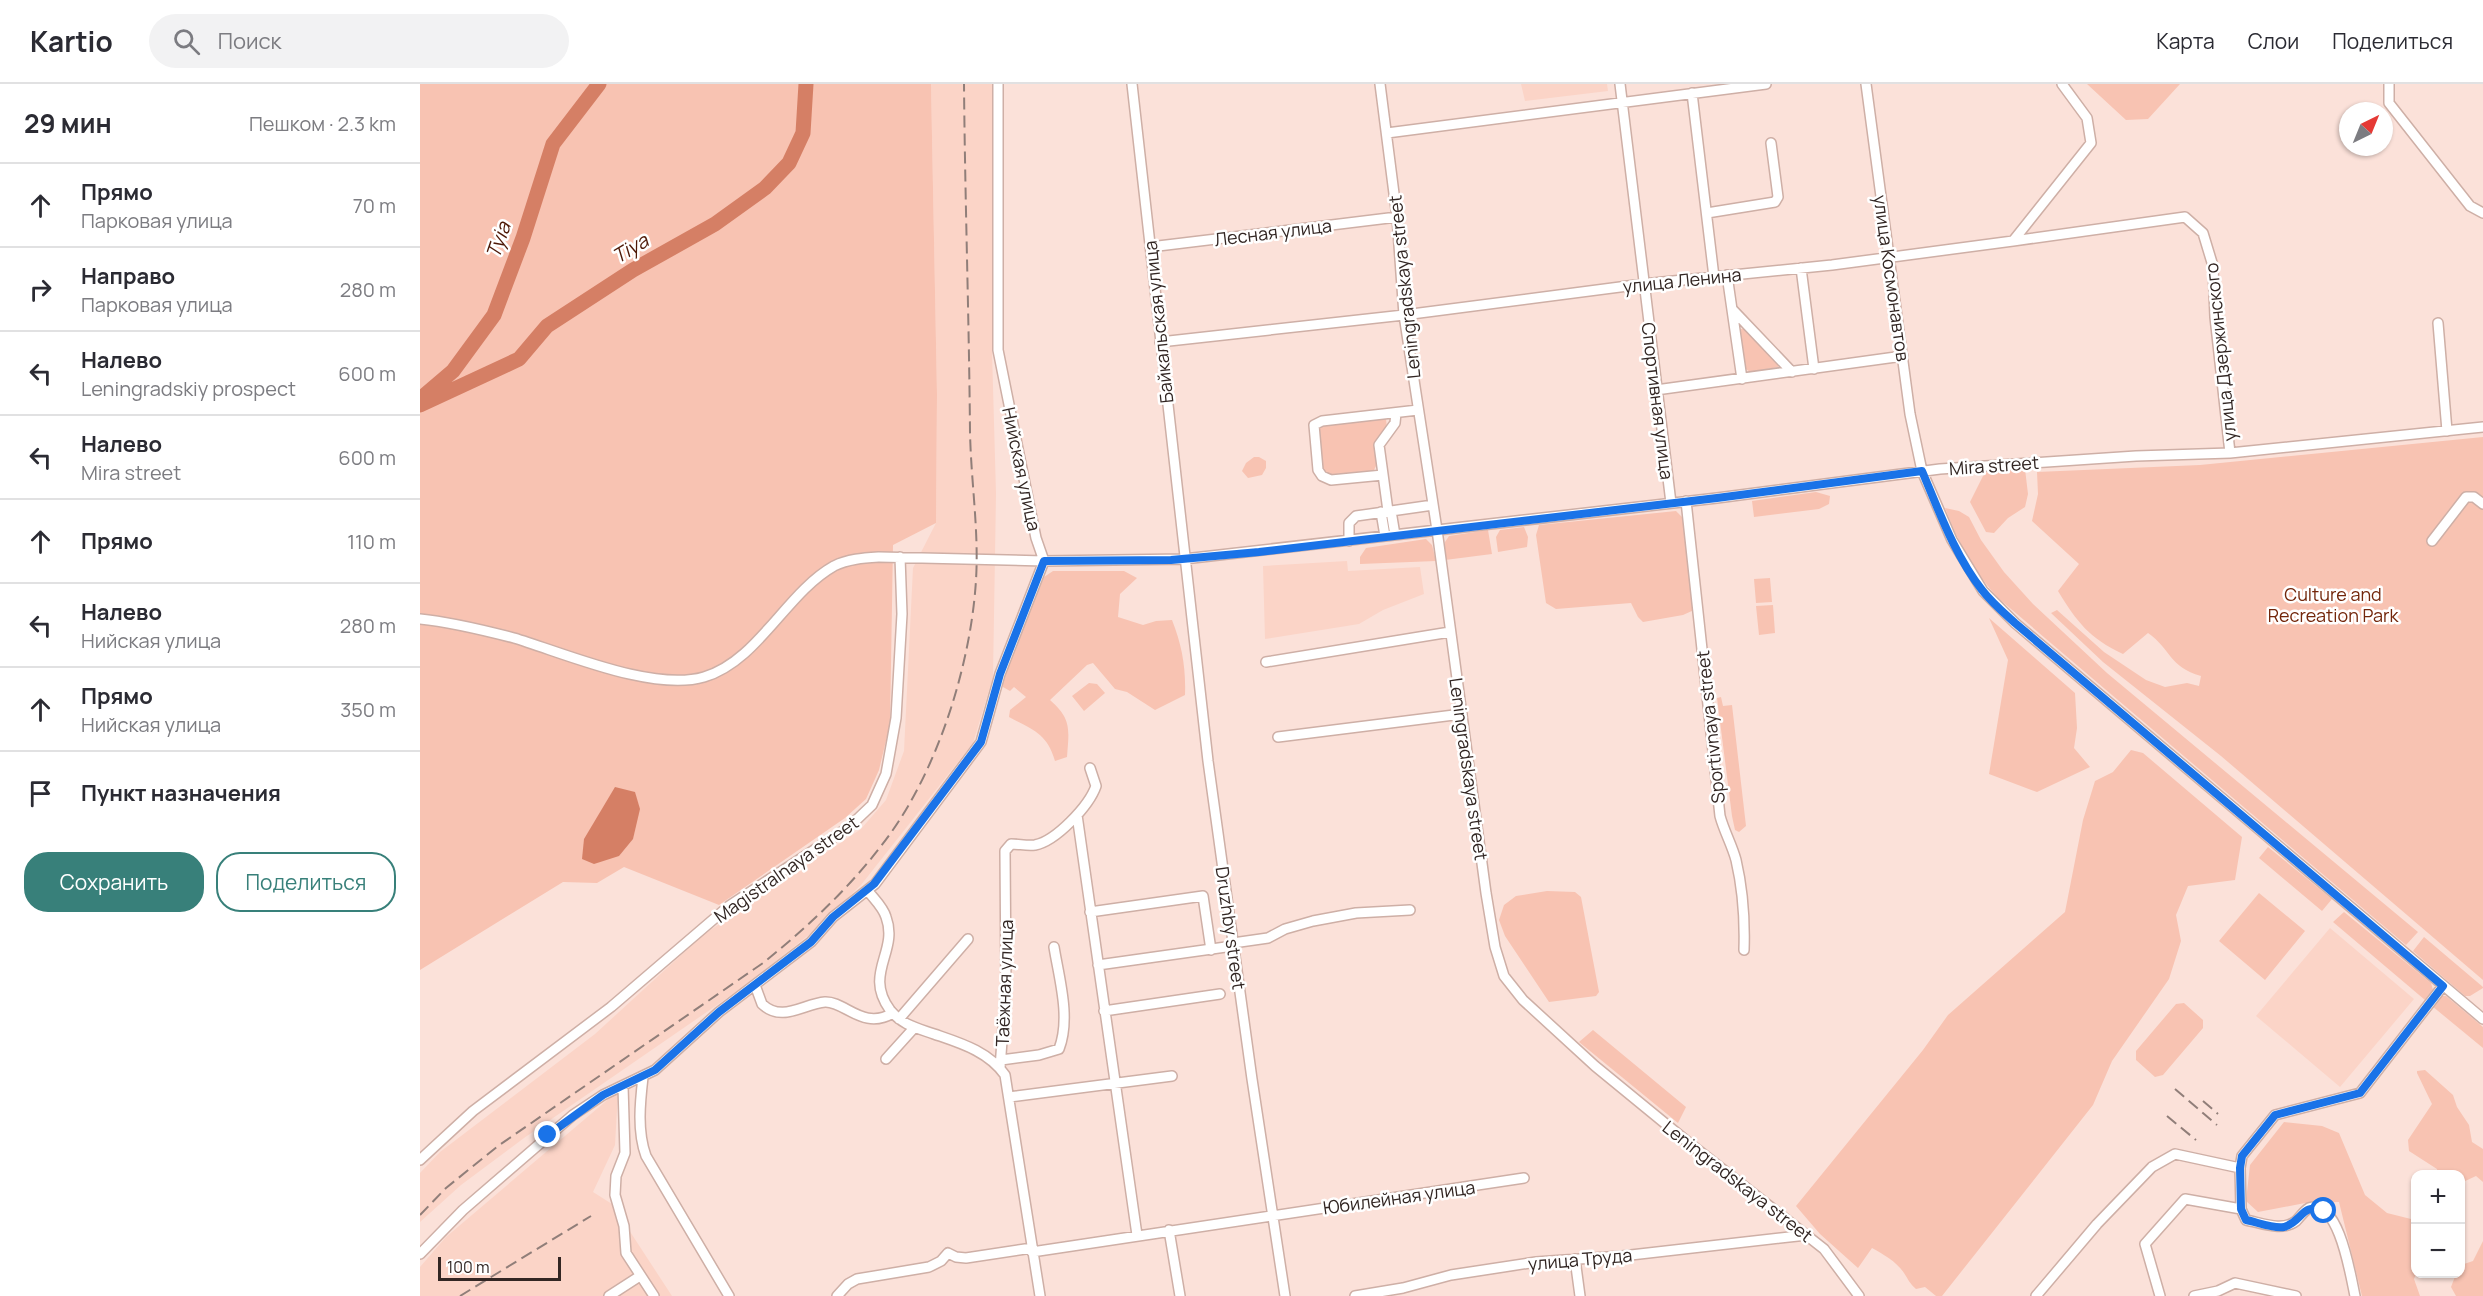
<!DOCTYPE html>
<html lang="ru">
<head>
<meta charset="utf-8">
<style>
  :root { --surface:#fff; --page:#f2f2f3; --text:#2b2b33; --muted:#7c7c81; --line:#e1e1e2; --accent:#38807a }
  body { margin:0; font-family:Manrope,sans-serif; background:var(--page); color:var(--text) }
  .controls { position:absolute; right:18px; bottom:18px; display:grid; overflow:hidden; border-radius:12px; box-shadow:0 2px 4px #0004 }
  .controls button { width:54px; height:54px; display:grid; place-items:center; padding:0; border:0; border-bottom:2px solid var(--line); background:var(--surface); color:var(--text); font:30px sans-serif }
  .compass { position:absolute; left:1919px; top:18px; width:54px; height:54px; border-radius:50%; background:var(--surface); box-shadow:0 2px 4px #0004; rotate:43deg }
  .scale { position:absolute; left:18px; bottom:15px; width:123px; box-sizing:border-box; padding-left:6px; border:3px solid #322623; border-top:0; font-size:16px; line-height:21px; white-space:nowrap; color:#322623; -webkit-text-stroke:4px #fff; paint-order:stroke }
  .stop { position:absolute; width:18px; height:18px; margin:-14px; border:4px solid #1a73e8; border-radius:50%; background:#fff }
  .stop.end { background:#1a73e8; border-color:#fff; box-shadow:0 2px 6px #0008 }
  .list { margin:0; padding:0; list-style:none }
  h2 { display:flex; justify-content:space-between; align-items:center; height:78px; margin:0; padding:0 24px; font-size:26px }
  h2 small { font-size:20px; font-weight:400; color:var(--muted) }
  .list li { display:grid; grid-template-columns:39px 1fr auto; gap:18px; align-items:center; box-sizing:border-box; height:84px; padding:0 24px; border-top:2px solid var(--line) }
  .list b { display:block; font-size:22px; white-space:nowrap }
  .list p { margin:0; font-size:20px; white-space:nowrap; color:var(--muted) }
  .list em { font-size:20px; font-style:normal; color:var(--muted) }
  .actions { display:flex; gap:12px; padding:18px 24px }
  .actions a { flex:1; padding:14px 0; border:2px solid var(--accent); border-radius:24px; text-align:center; font-size:21px; color:var(--accent) }
  .actions .main { background:var(--accent); color:#fff }
  .icon { flex:none; width:33px; height:33px; fill:none; stroke:currentColor; stroke-width:2; stroke-linecap:round; stroke-linejoin:round }
  .map { position:relative; flex:none; width:2063px; height:1212px; overflow:hidden }
  header { display:flex; align-items:center; gap:36px; box-sizing:border-box; height:84px; padding:0 30px; background:var(--surface); border-bottom:2px solid var(--line) }
  header strong { font-size:28px }
  nav { display:flex; gap:33px; margin-inline-start:auto; font-size:21px }
  .search { width:420px; height:54px; background:var(--page); display:flex; align-items:center; gap:15px; box-sizing:border-box; padding:0 21px; border-radius:33px; color:var(--muted); font-size:22px }
  main { display:flex }
  aside { flex:1; background:var(--surface) }
  .map>svg:first-child { display:block }
  .built { fill:#fbd4c7 }
  .green { fill:#f8c3b2 }
  .water { fill:#d57f65 }
  .lines { fill:none; stroke-linecap:round; stroke-linejoin:round }
  .river { stroke:#d57f65; stroke-width:15 }
  .minor-casing { stroke:#ceafa6; stroke-width:12 }
  .minor { stroke:#fff; stroke-width:9 }
  .rail { stroke:#907e79; stroke-width:2; stroke-dasharray:12 6; stroke-linecap:butt }
  .route { stroke:#1a73e8; stroke-width:8 }
  .labels { text-anchor:middle; dominant-baseline:central; stroke-width:5; stroke-linejoin:round; paint-order:stroke }
  .street-label { font-size:18px; fill:#322623; stroke:#fff }
  .park-label { font-size:18px; fill:#73260a; stroke:#fff }
  .water-label { font-size:20px; font-style:italic; fill:#4e1806; stroke:#fff }
</style>
</head>
<body>
<header>
<strong>Kartio</strong>
<div class="search"><svg class="icon" aria-label="search" viewBox="0 0 24 24"><circle cx="10" cy="10" r="6"/><path d="M15 15l6 6"/></svg>Поиск</div>
<nav><a>Карта</a><a>Слои</a><a>Поделиться</a></nav>
</header>
<main>
<aside>
<h2>29 мин<small>Пешком · 2.3 km</small></h2>
<ul class="list">
<li><svg class="icon" aria-label="ahead" viewBox="0 0 24 24"><path d="M12 20V5M6 11l6-6 6 6"/></svg><div><b>Прямо</b><p>Парковая улица</p></div><em>70 m</em></li>
<li><svg class="icon" aria-label="right" viewBox="0 0 24 24"><path d="M7 20v-9h11M14 6l5 5-5 5"/></svg><div><b>Направо</b><p>Парковая улица</p></div><em>280 m</em></li>
<li><svg class="icon" aria-label="left" viewBox="0 0 24 24"><path d="M17 20v-9H6M10 6l-5 5 5 5"/></svg><div><b>Налево</b><p>Leningradskiy prospect</p></div><em>600 m</em></li>
<li><svg class="icon" aria-label="left" viewBox="0 0 24 24"><path d="M17 20v-9H6M10 6l-5 5 5 5"/></svg><div><b>Налево</b><p>Mira street</p></div><em>600 m</em></li>
<li><svg class="icon" aria-label="ahead" viewBox="0 0 24 24"><path d="M12 20V5M6 11l6-6 6 6"/></svg><div><b>Прямо</b></div><em>110 m</em></li>
<li><svg class="icon" aria-label="left" viewBox="0 0 24 24"><path d="M17 20v-9H6M10 6l-5 5 5 5"/></svg><div><b>Налево</b><p>Нийская улица</p></div><em>280 m</em></li>
<li><svg class="icon" aria-label="ahead" viewBox="0 0 24 24"><path d="M12 20V5M6 11l6-6 6 6"/></svg><div><b>Прямо</b><p>Нийская улица</p></div><em>350 m</em></li>
<li><svg class="icon" aria-label="arrive" viewBox="0 0 24 24"><path d="M6 21V4h12l-3 4 3 4H6"/></svg><div><b>Пункт назначения</b></div></li>
</ul>
<div class="actions"><a class="main">Сохранить</a><a>Поделиться</a></div>
</aside>
<div class="map">
<svg width="2063" height="1212" viewBox="0 0 2063 1212">
  <rect width="100%" height="100%" fill="#fbe1d9"/>
  <path class="built" d="M 511,0 L 572,0 L 572,267 L 576,410 L 573,593 L 553,659 L 441,801 L 395,846 L 323,903 L 104,1054 L 41,1101 L 0,1138 L 0,1089 L 20,1068 L 175,950 L 283,851 L 441,745 L 466,716 L 484,667 L 493,484 L 516,439 L 517,310 Z
    M 1101,0 L 1187,0 L 1188,7 L 1105,17 Z
    M 927,477 L 928,487 L 1000,483 L 1004,510 L 963,526 L 939,540 L 845,555 L 843,482 Z
    M 1910,844 L 1994,915 L 1920,1003 L 1836,932 Z
    M 198,1007 L 195,1061 L 173,1108 L 192,1120 L 252,1212 L 0,1212 L 0,1183 L 26,1153 Z"/>
  <path class="green" d="M 0,0 L 511,0 L 517,310 L 516,439 L 473,461 L 470,640 L 459,686 L 446,715 L 425,734 L 299,821 L 204,783 L 177,799 L 143,798 L 0,886 Z
    M 1667,0 L 1760,0 L 1728,35 L 1706,36 Z
    M 1321,245 L 1325,245 L 1360,280 L 1358,283 L 1330,288 L 1326,285 L 1320,250 Z
    M 966,335 L 967,344 L 956,357 L 957,380 L 953,388 L 910,392 L 902,386 L 898,344 L 903,341 Z
    M 2063,353 L 2063,896 L 1801,672 L 1683,578 L 1631,529 L 1637,526 L 1684,568 L 1726,596 L 1745,603 L 1767,599 L 1779,602 L 1781,592 C 1749,583 1751,565 1728,549 L 1703,570 C 1669,554 1657,538 1638,507 L 1659,480 L 1612,437 L 1618,410 L 1617,388 L 1780,381 Z
    M 834,373 L 839,373 L 846,377 L 846,384 L 842,391 L 828,394 L 822,387 L 826,379 Z
    M 1605,385 L 1608,410 L 1605,423 L 1588,434 L 1574,449 L 1566,448 L 1550,418 L 1565,388 Z
    M 1396,408 L 1410,412 L 1409,420 L 1399,425 L 1334,433 L 1332,417 Z
    M 1525,424 L 1539,427 L 1549,433 L 1561,456 L 1584,488 L 1613,520 L 1687,589 L 1998,848 L 1986,861 L 1578,514 C 1554,488 1538,458 1525,424 Z
    M 1256,427 L 1263,434 L 1274,526 L 1263,531 L 1223,538 L 1218,533 L 1211,519 L 1136,525 L 1126,519 L 1116,451 L 1119,441 Z
    M 1104,443 L 1108,453 L 1107,463 L 1078,468 L 1076,453 L 1080,446 Z
    M 1068,446 L 1072,470 L 1025,476 L 1025,458 L 1029,452 Z
    M 1006,455 L 1012,461 L 1016,477 L 940,480 L 940,473 L 946,464 Z
    M 633,487 L 704,487 L 717,494 L 700,510 L 698,533 L 723,541 L 736,537 L 752,536 C 762,561 766,584 765,611 L 735,626 L 707,608 L 695,605 L 673,579 L 667,581 L 630,616 C 652,635 649,646 647,673 L 635,677 C 627,649 613,646 589,633 L 590,626 L 606,613 L 594,603 L 590,607 L 583,603 L 582,596 L 624,493 Z
    M 1350,494 L 1352,518 L 1336,519 L 1334,495 Z
    M 1353,521 L 1355,549 L 1339,551 L 1336,522 Z
    M 1569,534 L 1655,609 L 1657,644 L 1654,664 L 1670,683 L 1617,708 L 1569,690 L 1588,576 Z
    M 669,599 L 677,600 L 685,609 L 664,627 L 652,612 Z
    M 1301,613 L 1303,622 L 1312,621 L 1326,742 L 1319,748 L 1315,746 L 1312,732 L 1297,614 Z
    M 1711,666 L 1723,669 L 1822,753 L 1815,796 L 1768,802 L 1756,831 L 1761,857 L 1749,895 L 1692,977 L 1673,1021 L 1522,1212 L 1516,1212 L 1505,1203 L 1496,1205 C 1490,1200 1488,1195 1484,1189 C 1477,1178 1463,1170 1452,1164 L 1438,1184 L 1400,1150 L 1376,1122 L 1503,966 L 1528,931 L 1645,828 L 1663,736 L 1675,697 L 1693,688 Z
    M 1848,763 L 1912,815 L 1902,827 L 1839,774 Z
    M 1127,807 L 1155,808 L 1161,813 L 1179,908 L 1176,912 L 1129,918 L 1085,852 L 1079,836 L 1084,821 L 1096,812 Z
    M 1839,809 L 1885,847 L 1845,896 L 1799,857 Z
    M 1924,828 L 2011,899 L 2013,906 L 2005,916 L 1913,838 Z
    M 2004,853 L 2063,903 L 2063,904 L 2050,912 L 2045,912 L 1993,867 Z
    M 2021,912 L 2026,912 L 2063,943 L 2063,964 L 2012,922 Z
    M 1764,919 L 1783,936 L 1783,944 L 1743,991 L 1735,993 L 1716,976 L 1716,967 L 1756,920 Z
    M 1173,946 L 1266,1023 L 1258,1039 L 1159,958 Z
    M 2005,986 L 2033,1011 L 2037,1023 L 2049,1041 L 2052,1058 L 2063,1065 L 2063,1098 L 2056,1092 L 2041,1099 L 2040,1090 L 2018,1090 L 2017,1085 L 1989,1067 L 1988,1056 L 2012,1020 L 1997,989 L 1997,987 Z
    M 1864,1038 L 1902,1042 L 1919,1049 L 1945,1111 L 1967,1129 L 1995,1136 L 1996,1190 L 1994,1195 L 2000,1212 L 1942,1212 L 1919,1118 L 1885,1119 L 1838,1128 L 1826,1117 L 1830,1081 Z
    M 2063,1157 L 2063,1212 L 2036,1212 L 2031,1203 L 2036,1190 L 2040,1190 L 2041,1181 L 2053,1177 Z"/>
  <path class="water" d="M 195,703 L 215,708 L 220,725 L 213,755 L 199,772 L 174,780 L 162,775 L 164,755 Z"/>
  <g class="lines">
    <path class="river" d="M 0,315 L 33,287 L 74,231 L 103,154 L 133,60 L 179,0
      M 0,321 L 99,275 L 127,242 L 213,186 L 295,140 L 345,104 L 369,79 L 383,49 L 386,0"/>
    <g class="minor-casing">
      <path id="minor" d="M 712,0 L 788,677 L 832,995 L 865,1212
        M 960,0 L 977,133 L 984,231 L 1017,446 L 1066,809 L 1075,863 L 1084,892 L 1103,916 L 1175,982 L 1269,1059 L 1404,1165 L 1439,1212
        M 1200,0 L 1251,419
        M 1446,0 L 1490,330 L 1502,387 L 1532,456 L 1563,507 L 1595,539 L 2063,935
        M 1969,0 L 1969,19 L 2050,122 L 2063,129
        M 1272,9 L 1294,193
        M 967,49 L 1346,0
        M 1287,129 L 1355,118 L 1358,113 L 1351,59
        M 1593,157 L 1765,133 L 1783,149 L 1793,182 L 1795,233 L 1810,369
        M 730,163 L 977,133
        M 1381,184 L 1394,285
        M 1307,191 L 1322,295
        M 1312,225 L 1372,288
        M 2018,239 L 2027,347
        M 740,258 L 984,231 L 1223,200 L 1412,181 L 1593,157 L 1671,59 L 1667,34 L 1642,0
        M 1236,306 L 1483,272
        M 963,391 L 911,396 L 902,392 L 898,386 L 894,341 L 902,337 L 998,326
        M 1266,417 L 1300,732 C 1304,747 1312,761 1316,776 C 1323,806 1325,835 1324,866
        M 968,427 L 959,361 L 975,339 L 976,329
        M 971,427 L 975,451
        M 961,428 L 965,452
        M 929,457 L 929,439 L 936,432 L 1013,421
        M 2012,457 L 2046,413 L 2054,413 L 2063,420
        M 0,535 C 31,538 63,546 94,554 C 144,569 233,608 284,593 C 338,577 366,509 414,482 C 428,475 444,474 459,473 L 624,477 L 764,475 L 1297,414 L 1520,385 L 1716,372 L 1810,369 L 2063,343
        M 846,578 L 1030,548
        M 858,653 L 1042,630
        M 657,731 L 717,1151
        M 448,807 C 454,815 463,823 466,833 C 479,868 443,889 470,926 C 482,941 497,944 514,950 C 540,959 568,967 585,991 L 620,1212
        M 670,828 L 783,812 L 791,866
        M 813,859 L 848,854 L 865,845 L 893,837 L 936,829 L 990,826
        M 678,881 L 813,862
        M 335,901 L 342,920 C 362,939 383,920 405,918 C 425,917 443,947 473,929
        M 684,927 L 800,910
        M 479,935 L 548,855
        M 466,975 L 494,944
        M 581,976 L 619,971 L 639,965 C 651,934 639,894 634,863
        M 580,984 L 586,903 L 585,767 L 591,760 C 599,760 607,762 615,761 C 636,757 669,722 676,702 L 670,684
        M 223,993 C 220,1019 217,1047 226,1072 L 309,1212
        M 203,1002 L 205,1069 L 196,1092 L 195,1111 L 204,1142 L 206,1169 L 234,1212
        M 589,1013 L 752,992
        M 0,1076 L 53,1027 L 191,923 L 309,822 L 429,743 L 452,721 L 466,690 L 476,634 L 482,530 L 480,473
        M 1821,1125 L 1826,1136 C 1842,1139 1862,1148 1876,1137 C 1880,1133 1884,1127 1889,1124 C 1919,1113 1931,1194 1935,1212
        M 749,1146 L 760,1212
        M 612,1168 L 1104,1094
        M 0,1170 L 43,1126 L 153,1031 L 183,1011 L 235,986 L 299,928 L 391,858 L 413,833 L 455,800 L 561,658 L 580,590 L 624,477 L 616,454 L 578,266 L 578,0
        M 1155,1175 L 1160,1212
        M 189,1212 L 220,1192
        M 417,1212 L 428,1200 L 437,1195 L 509,1183 L 521,1177 L 528,1169 L 536,1173 L 546,1174 L 612,1164
        M 935,1212 L 983,1204 L 1031,1191 L 1116,1178 L 1202,1172 L 1387,1151
        M 1616,1212 L 1677,1140 L 1732,1083 L 1755,1070 L 1820,1084
        M 1740,1212 L 1725,1160 L 1765,1115 L 1821,1125 L 1820,1084 L 1822,1072 L 1855,1031 L 1940,1009 L 2023,902
        M 1774,1212 L 1798,1207 L 1815,1199 L 1876,1212"/>
    </g>
    <use href="#minor" class="minor"/>
    <path class="rail" d="M 1755,1005 L 1797,1041
      M 1783,1017 L 1798,1030
      M 1747,1032 L 1776,1056
      M 0,1131 L 26,1104 L 78,1062 L 343,879 C 390,841 434,800 470,750 C 519,682 551,579 556,496 C 559,446 551,398 550,348 C 549,232 545,116 544,0
      M 40,1212 L 171,1132"/>
  </g>
  <g class="lines">
    <path class="route" d="M 128,1051 L 183,1011 L 235,986 L 299,928 L 391,858 L 413,833 L 454,800 L 561,658 L 580,590 L 624,477 L 751,476 L 839,468 L 1297,414 L 1502,387 C 1519,427 1535,472 1562,506 C 1572,519 1584,529 1595,539 L 2023,902 L 1940,1009 L 1855,1031 L 1822,1072 L 1820,1084 L 1821,1125 L 1826,1136 C 1837,1138 1853,1145 1864,1143 C 1883,1138 1881,1118 1904,1127"/>
  </g>
  <g class="labels">
    <g class="street-label">
      <text transform="translate(853 148) rotate(-7)">Лесная улица</text>
      <text transform="translate(1472 194) rotate(82)">улица Космонавтов</text>
      <text transform="translate(1262 196) rotate(-6)">улица Ленина</text>
      <text transform="translate(984 203) rotate(-96)">Leningradskaya street</text>
      <text transform="translate(738 238) rotate(-96)">Байкальская улица</text>
      <text transform="translate(1800 268) rotate(-96)">улица Дзержинского</text>
      <text transform="translate(1238 317) rotate(83)">Спортивная улица</text>
      <text transform="translate(1574 381) rotate(-4)">Mira street</text>
      <text transform="translate(602 385) rotate(78)">Нийская улица</text>
      <text transform="translate(1290 643) rotate(-96)">Sportivnaya street</text>
      <text transform="translate(1049 685) rotate(82)">Leningradskaya street</text>
      <text transform="translate(366 785) rotate(-35)">Magistralnaya street</text>
      <text transform="translate(811 844) rotate(82)">Druzhby street</text>
      <text transform="translate(584 899) rotate(-88)">Таёжная улица</text>
      <text transform="translate(1318 1097) rotate(38)">Leningradskaya street</text>
      <text transform="translate(979 1113) rotate(-8)">Юбилейная улица</text>
      <text transform="translate(1160 1175) rotate(-5)">улица Труда</text>
    </g>
    <g class="park-label">
      <text x="1913" y="510">Culture and<tspan x="1913" dy="21">Recreation Park</tspan></text>
    </g>
    <g class="water-label">
      <text transform="translate(78 156) rotate(-71)">Tyia</text>
      <text transform="translate(210 164) rotate(-31)">Tiya</text>
    </g>
  </g>
</svg>
<div class="controls">
<button>+</button>
<button>−</button>
</div>
<svg class="compass" viewBox="-18 -18 36 36"><path d="M0-13l5 13h-10z" fill="#e53935"/><path d="M0 13l5-13h-10z" fill="#7c7c81"/></svg>
<div class="scale">100 m</div>
<div class="stop" style="left:1904px;top:1127px"></div>
<div class="stop end" style="left:128px;top:1051px"></div>
</div>
</main>
</body>
</html>
